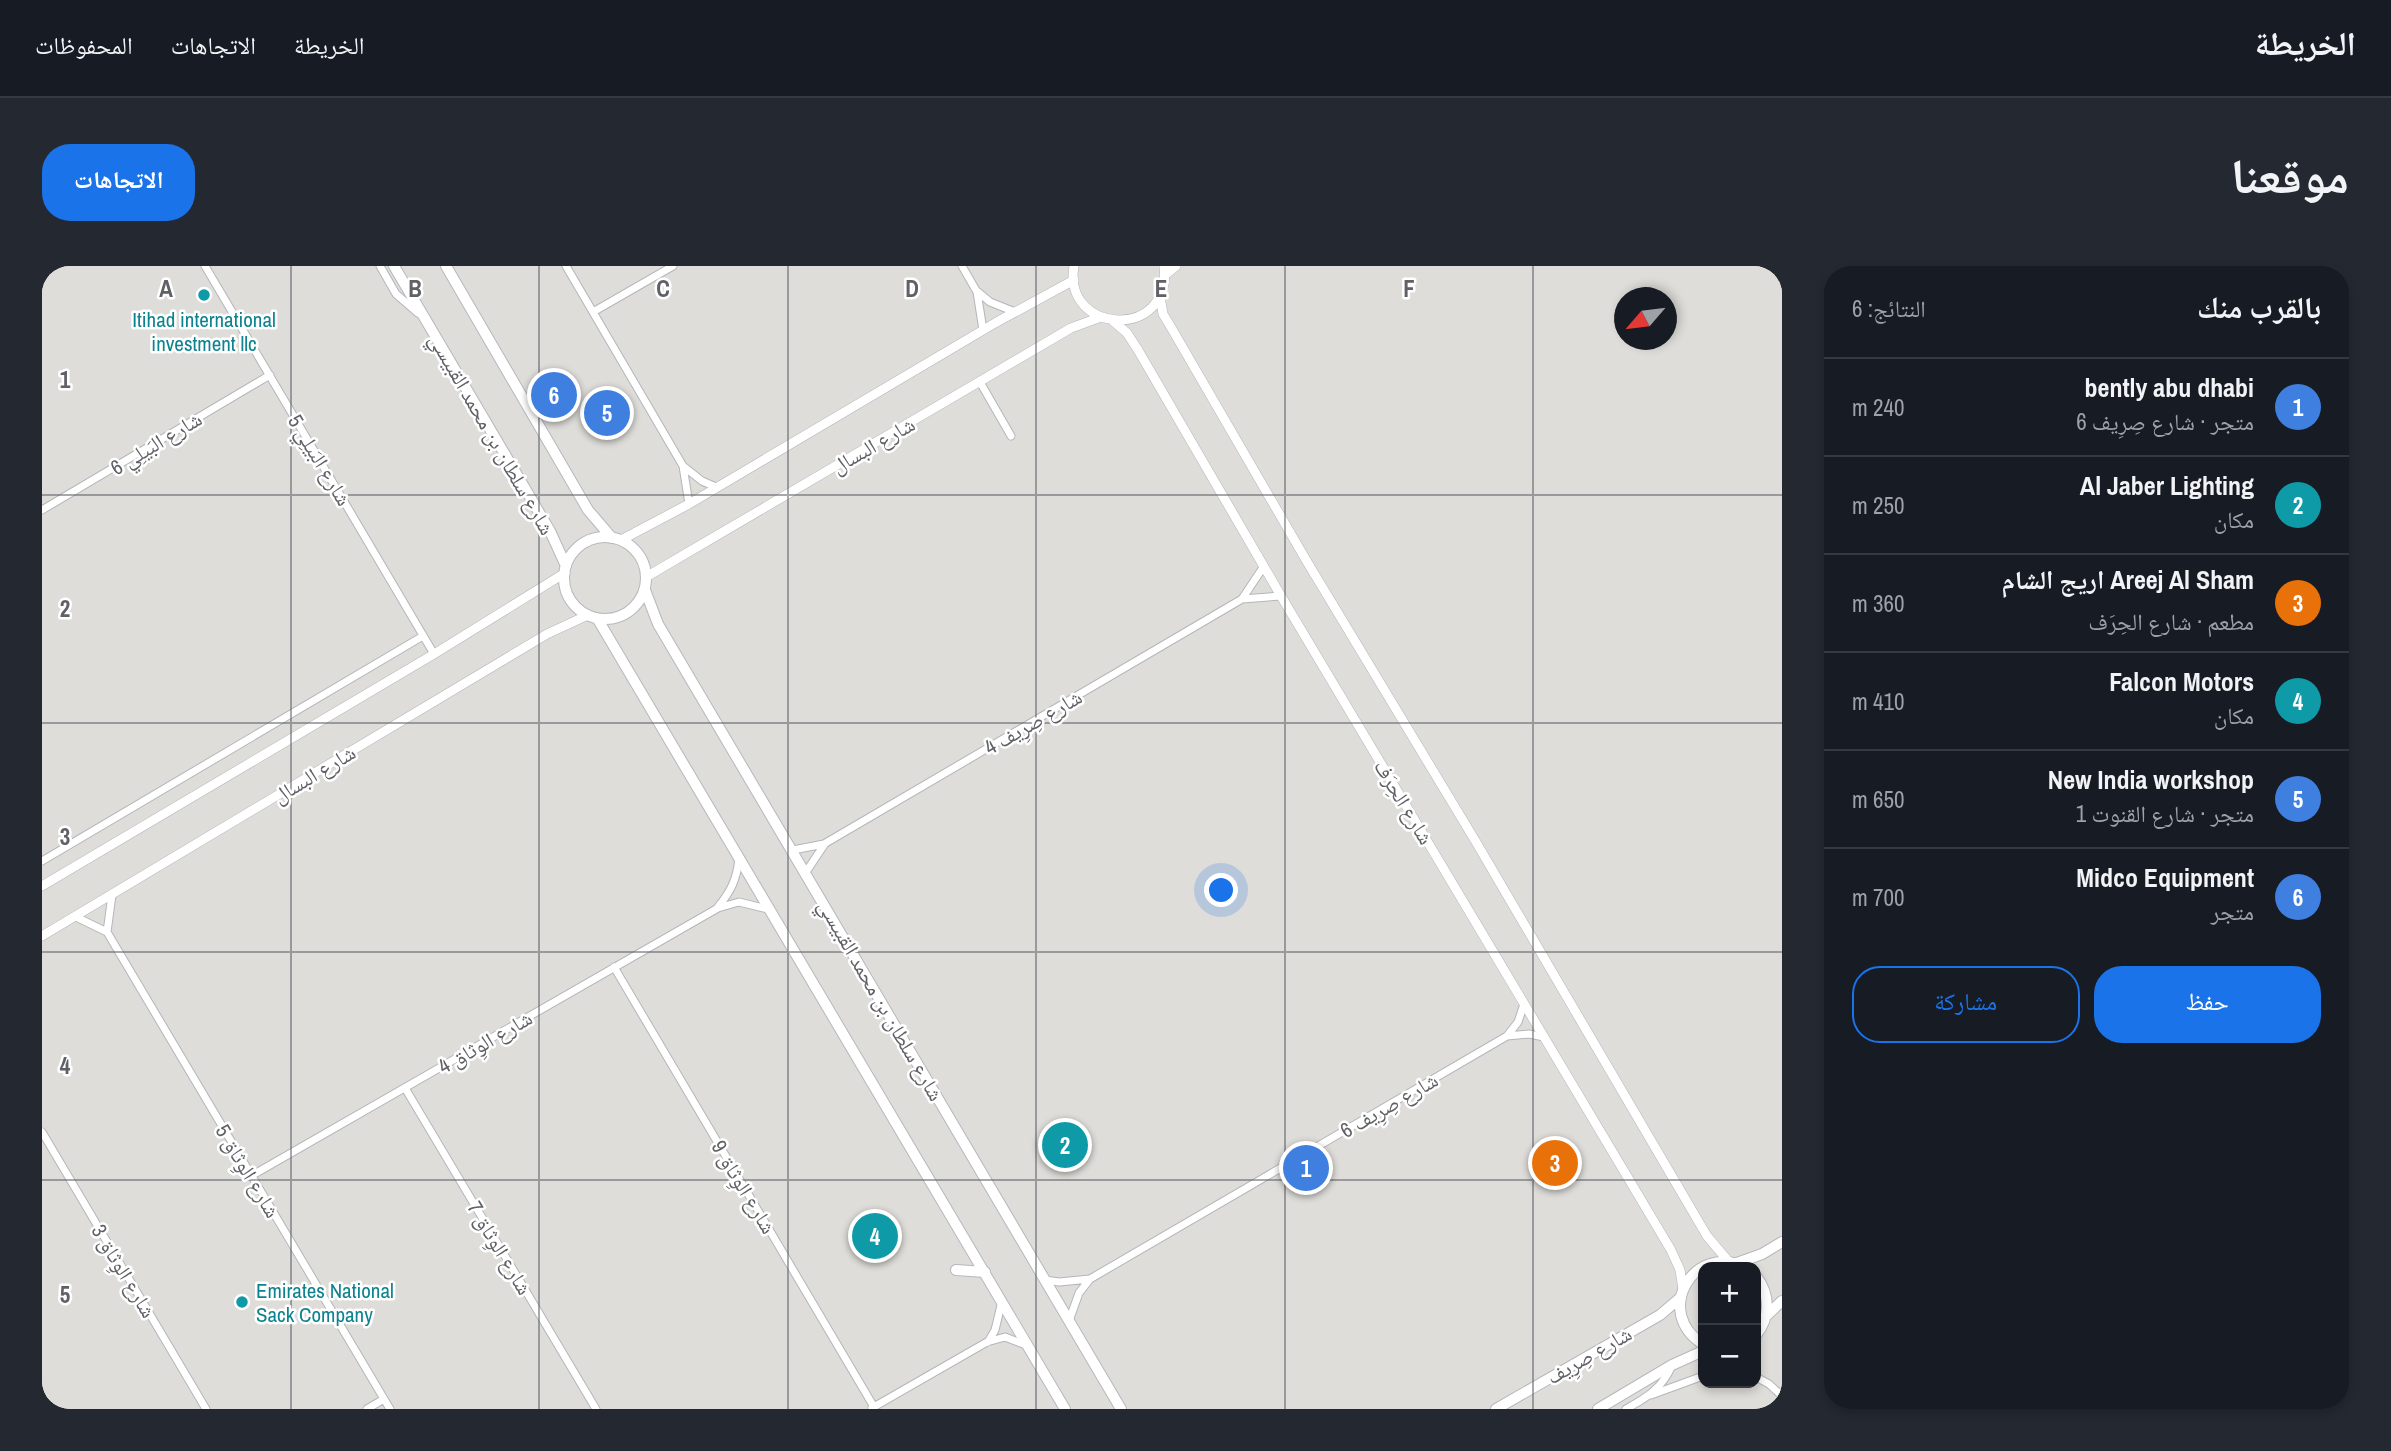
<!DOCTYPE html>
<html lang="ar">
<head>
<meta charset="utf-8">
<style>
  :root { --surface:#171b24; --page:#242831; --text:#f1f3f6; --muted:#9ea1a6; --line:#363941; --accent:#1a73e8 }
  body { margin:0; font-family:"Archivo Narrow","Noto Naskh Arabic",sans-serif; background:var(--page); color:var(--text); direction:rtl }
  .controls { position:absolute; right:21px; bottom:21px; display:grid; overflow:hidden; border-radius:14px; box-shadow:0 4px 10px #0003 }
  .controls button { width:63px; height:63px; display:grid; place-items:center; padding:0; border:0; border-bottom:2px solid var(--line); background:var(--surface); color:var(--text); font:35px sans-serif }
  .compass { position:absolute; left:1572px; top:21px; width:63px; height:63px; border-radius:50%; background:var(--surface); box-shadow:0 4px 10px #0003; rotate:242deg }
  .you { position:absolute; left:1180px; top:625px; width:24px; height:24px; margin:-18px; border:5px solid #fff; border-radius:50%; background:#1a73e8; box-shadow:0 0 0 10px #1a73e833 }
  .badge { display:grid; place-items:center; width:46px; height:46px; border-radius:50%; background:var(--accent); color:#fff; font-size:23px; font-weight:700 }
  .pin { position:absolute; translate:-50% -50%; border:4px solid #fff; box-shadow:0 2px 7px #0006 }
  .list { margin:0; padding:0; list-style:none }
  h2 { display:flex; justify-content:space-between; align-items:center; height:91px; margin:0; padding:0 28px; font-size:30px }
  h2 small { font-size:23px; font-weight:400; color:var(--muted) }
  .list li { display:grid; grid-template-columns:46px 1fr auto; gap:21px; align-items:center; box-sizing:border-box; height:98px; padding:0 28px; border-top:2px solid var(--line) }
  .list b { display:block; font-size:26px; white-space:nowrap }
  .list p { margin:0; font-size:23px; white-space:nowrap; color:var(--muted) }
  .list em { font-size:23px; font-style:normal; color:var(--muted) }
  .actions { display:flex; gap:14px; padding:21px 28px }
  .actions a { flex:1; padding:16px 0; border:2px solid var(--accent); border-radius:28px; text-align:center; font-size:24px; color:var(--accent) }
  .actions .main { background:var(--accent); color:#fff }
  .map { position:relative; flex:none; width:1740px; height:1143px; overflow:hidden; direction:ltr; border-radius:28px }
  header { display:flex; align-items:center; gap:42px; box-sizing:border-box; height:98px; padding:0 35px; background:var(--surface); border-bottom:2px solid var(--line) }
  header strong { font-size:33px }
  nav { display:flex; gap:38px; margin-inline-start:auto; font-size:24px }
  .intro { display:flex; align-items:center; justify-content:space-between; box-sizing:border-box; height:168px; padding:0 42px }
  h1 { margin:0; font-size:49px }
  .button { padding:18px 32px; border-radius:28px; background:var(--accent); color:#fff; font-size:24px; font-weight:700 }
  main { display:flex; gap:42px; padding:0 42px }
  aside { flex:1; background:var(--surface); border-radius:28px; box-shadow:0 4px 10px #0003 }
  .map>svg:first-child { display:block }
  .industrial { fill:#deddd9; fill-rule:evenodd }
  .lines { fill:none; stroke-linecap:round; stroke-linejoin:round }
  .minor-casing { stroke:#b4b6ba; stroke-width:9 }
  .tertiary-casing { stroke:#b4b6ba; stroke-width:10 }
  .secondary-casing { stroke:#b6b8bd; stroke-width:12 }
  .minor { stroke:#fff; stroke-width:7 }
  .tertiary { stroke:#fff; stroke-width:9 }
  .secondary { stroke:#fff; stroke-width:10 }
  .grid { fill:none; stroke:#5f6166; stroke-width:2; stroke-opacity:0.55 }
  .culture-dot { fill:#0f9aa8; stroke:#fff; stroke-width:2.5 }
  .labels { text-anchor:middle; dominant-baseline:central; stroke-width:5; stroke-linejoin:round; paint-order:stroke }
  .culture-label { font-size:21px; fill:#0d838f; stroke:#fff }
  .street-label { font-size:21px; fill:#5f6166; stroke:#fff }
  .grid-label { font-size:23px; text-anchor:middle; font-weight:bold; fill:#5f6166; stroke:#fff; stroke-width:5; stroke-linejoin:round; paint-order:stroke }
</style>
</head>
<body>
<header>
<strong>الخريطة</strong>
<nav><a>الخريطة</a><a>الاتجاهات</a><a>المحفوظات</a></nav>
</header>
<div class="intro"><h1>موقعنا</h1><a class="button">الاتجاهات</a></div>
<main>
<aside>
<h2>بالقرب منك<small>النتائج: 6</small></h2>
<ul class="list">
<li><span class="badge" style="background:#3f7fe0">1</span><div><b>bently abu dhabi</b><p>متجر · شارع صِرِيف 6</p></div><em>240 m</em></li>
<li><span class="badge" style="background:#0f9aa8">2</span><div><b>Al Jaber Lighting</b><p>مكان</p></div><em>250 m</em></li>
<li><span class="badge" style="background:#e8710a">3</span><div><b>Areej Al Sham اريج الشام</b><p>مطعم · شارع الحِرَف</p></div><em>360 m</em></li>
<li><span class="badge" style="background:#0f9aa8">4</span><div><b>Falcon Motors</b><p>مكان</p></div><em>410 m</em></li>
<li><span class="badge" style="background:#3f7fe0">5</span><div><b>New India workshop</b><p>متجر · شارع القنوت 1</p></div><em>650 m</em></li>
<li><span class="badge" style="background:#3f7fe0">6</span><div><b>Midco Equipment</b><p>متجر</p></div><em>700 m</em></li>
</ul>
<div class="actions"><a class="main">حفظ</a><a>مشاركة</a></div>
</aside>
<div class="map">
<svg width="1740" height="1143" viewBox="0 0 1740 1143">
  <rect width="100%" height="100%" fill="#efeee8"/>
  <path class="industrial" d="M 0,0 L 1740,0 L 1740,1143 L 0,1143 ZM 1582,32 L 1624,32 L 1624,74 L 1582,74 ZM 1661,1001 L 1714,1001 L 1714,1117 L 1661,1117 Z"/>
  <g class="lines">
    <g class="minor-casing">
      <path id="minor" d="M 163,0 L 392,388
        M 338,0 L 354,28 L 376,47
        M 524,0 L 641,200 L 660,215 L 674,221
        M 920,0 L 935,26 L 941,64
        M 936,26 L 948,36 L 973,46
        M 551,46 L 631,0
        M 938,116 L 969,170
        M 641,200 L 647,238
        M 0,244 L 228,109
        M 1200,333 L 1222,300
        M 751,584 L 782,578 L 1200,333 L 1239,330
        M 0,595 L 381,370
        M 764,606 L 782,579
        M 676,641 C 689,625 695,613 697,592
        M 34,651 L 65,666 L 348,1143
        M 65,666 L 70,629
        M 572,701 L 832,1141
        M 1465,770 L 1476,756 L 1482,738
        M 363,822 L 554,1143
        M 0,866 L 164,1143
        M 209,910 L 676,642 L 697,636 L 726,643
        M 1003,1014 L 1017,1016 L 1048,1013 L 1465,770 L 1487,768 L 1502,771
        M 1027,1055 L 1037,1027 L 1048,1013
        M 946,1076 L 953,1064 L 960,1035
        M 1714,1111 L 1727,1118 L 1740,1130
        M 1609,1129 L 1661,1110
        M 830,1142 L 945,1076 L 963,1071 L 984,1079
        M 325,1143 L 342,1133
        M 1584,1143 C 1604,1132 1621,1122 1630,1099"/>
    </g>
    <g class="tertiary-casing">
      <path id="tertiary" d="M 1032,0 C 1020,69 1131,75 1122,0
        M 1123,9 L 1134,0
        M 1118,30 L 1121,48 L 1130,63 L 1264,294 L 1434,576 L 1665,970 L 1687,996
        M 1071,55 L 1085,67 L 1096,84 L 1239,330 L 1629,984 L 1638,1004 L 1641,1023
        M 579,274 L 647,238 L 953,57 L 1032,14
        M 604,311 L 1029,62 L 1059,51
        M 0,620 L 392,388 L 523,307
        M 0,670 L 505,368 L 546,349"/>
    </g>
    <g class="secondary-casing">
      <path id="secondary" d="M 352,0 L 508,265 L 524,300
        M 404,0 L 546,244 L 570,272
        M522 312a41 41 0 1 1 82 0a41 41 0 1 1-82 0Z
        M 603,324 L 616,358 L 1079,1143
        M 555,352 L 1023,1143
        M 1695,997 L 1720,988 L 1740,976
        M 914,1004 L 943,1006
        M 1714,1010 C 1728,1028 1729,1051 1714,1069
        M 1724,1050 L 1740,1035
        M 1661,1078 C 1611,1047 1651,976 1703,1001
        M 1454,1143 L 1618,1049 L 1638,1032
        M 1556,1143 L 1630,1099 L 1661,1085"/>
    </g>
    <use href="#minor" class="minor"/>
    <use href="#tertiary" class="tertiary"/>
    <use href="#secondary" class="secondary"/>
  </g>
  <path class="grid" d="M 249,0 L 249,1143M 497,0 L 497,1143M 746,0 L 746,1143M 994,0 L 994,1143M 1243,0 L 1243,1143M 1491,0 L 1491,1143M 0,229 L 1740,229M 0,457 L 1740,457M 0,686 L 1740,686M 0,914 L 1740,914"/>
  <g class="culture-dot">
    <circle cx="162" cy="29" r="7"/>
    <circle cx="200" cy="1036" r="7"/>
  </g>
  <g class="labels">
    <g class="culture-label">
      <text x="162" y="53">Itihad international<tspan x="162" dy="24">investment llc</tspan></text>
      <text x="214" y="1024" text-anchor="start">Emirates National<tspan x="214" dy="24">Sack Company</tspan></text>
    </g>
    <g class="street-label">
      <text transform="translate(450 168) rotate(60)">شارع سلطان بن محمد القبيسي</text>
      <text transform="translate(114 177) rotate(-31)">شارع البَيلِي 6</text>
      <text transform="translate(831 179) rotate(-30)">شارع البسال</text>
      <text transform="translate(278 194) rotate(59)">شارع البَيلِي 5</text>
      <text transform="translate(991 456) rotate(-30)">شارع صِرِيف 4</text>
      <text transform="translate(272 508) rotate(-31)">شارع البسال</text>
      <text transform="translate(1362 536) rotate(59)">شارع الحِرَف</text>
      <text transform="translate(839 734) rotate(60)">شارع سلطان بن محمد القبيسي</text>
      <text transform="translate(443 776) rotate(-30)">شارع الوِثاق 4</text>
      <text transform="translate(1347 839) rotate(-30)">شارع صِرِيف 6</text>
      <text transform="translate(206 905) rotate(59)">شارع الوِثاق 5</text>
      <text transform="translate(702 921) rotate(59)">شارع الوِثاق 9</text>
      <text transform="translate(458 982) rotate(59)">شارع الوِثاق 7</text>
      <text transform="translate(82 1005) rotate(59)">شارع الوِثاق 3</text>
      <text transform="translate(1547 1089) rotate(-30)">شارع صِرِيف</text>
    </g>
  </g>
  <g class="grid-label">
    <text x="124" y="31">A</text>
    <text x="373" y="31">B</text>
    <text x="621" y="31">C</text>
    <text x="870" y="31">D</text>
    <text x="1119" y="31">E</text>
    <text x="1367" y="31">F</text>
    <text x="23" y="122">1</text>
    <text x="23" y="351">2</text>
    <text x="23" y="579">3</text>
    <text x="23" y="808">4</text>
    <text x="23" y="1037">5</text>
  </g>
</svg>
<div class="controls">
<button>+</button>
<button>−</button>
</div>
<svg class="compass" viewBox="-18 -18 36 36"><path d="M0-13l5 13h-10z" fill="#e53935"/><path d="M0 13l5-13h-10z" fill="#9ea1a6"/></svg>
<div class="you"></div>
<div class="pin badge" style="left:1264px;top:902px;background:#3f7fe0">1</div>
<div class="pin badge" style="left:1023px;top:879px;background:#0f9aa8">2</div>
<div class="pin badge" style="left:1513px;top:897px;background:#e8710a">3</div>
<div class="pin badge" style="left:833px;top:970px;background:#0f9aa8">4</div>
<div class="pin badge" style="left:565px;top:147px;background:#3f7fe0">5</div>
<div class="pin badge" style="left:512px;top:129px;background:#3f7fe0">6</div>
</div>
</main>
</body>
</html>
